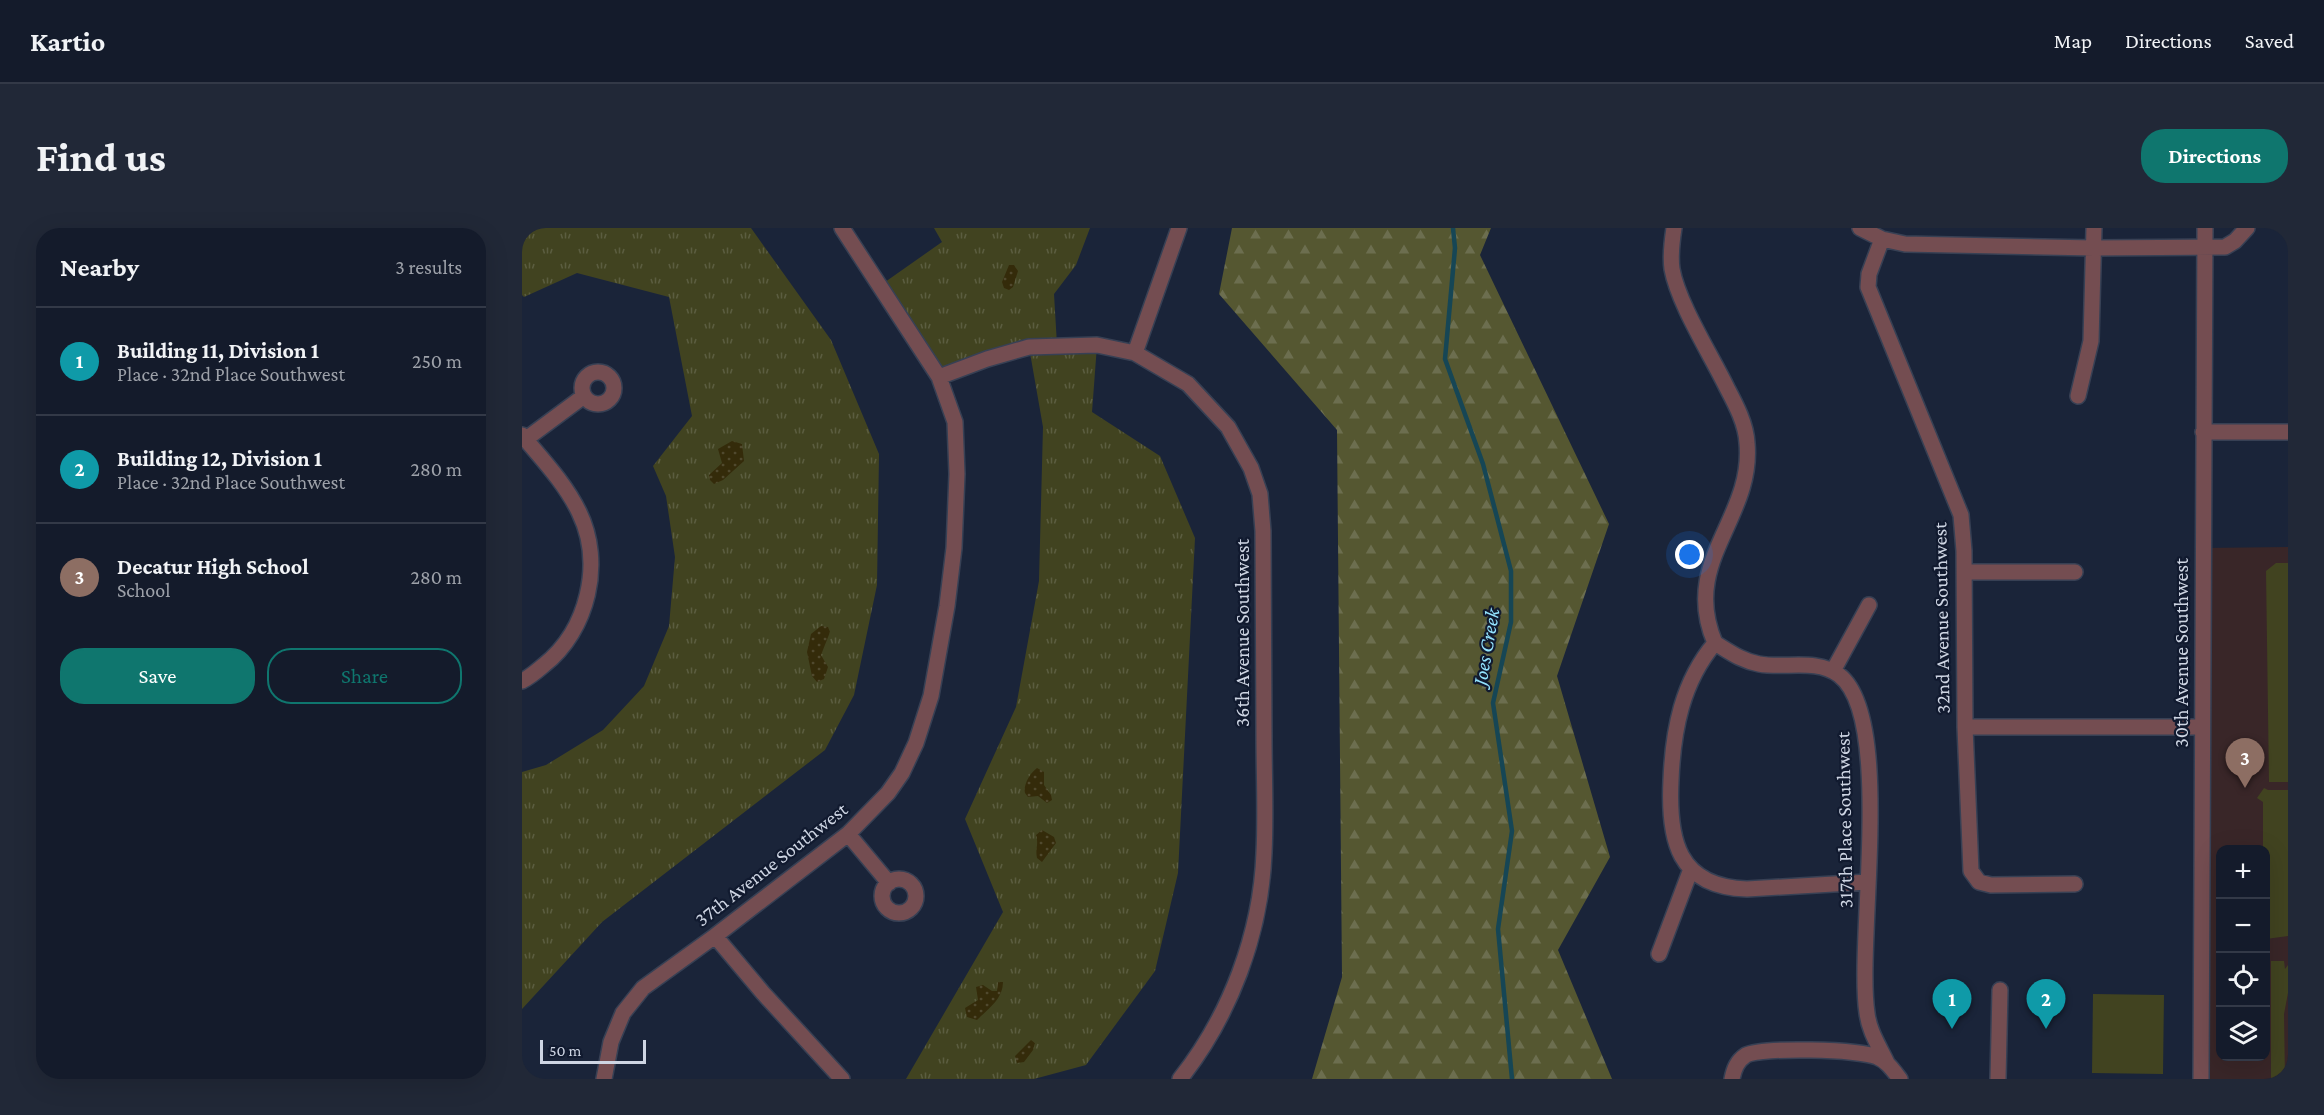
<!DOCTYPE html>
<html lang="en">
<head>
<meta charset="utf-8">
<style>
  :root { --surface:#141b2b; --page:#212837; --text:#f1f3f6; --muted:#9da1a9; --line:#333947; --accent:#0f766e }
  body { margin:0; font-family:"Crimson Pro",serif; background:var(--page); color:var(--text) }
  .controls { position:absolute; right:18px; bottom:18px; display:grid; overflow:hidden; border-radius:12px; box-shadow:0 6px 24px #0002 }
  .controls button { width:54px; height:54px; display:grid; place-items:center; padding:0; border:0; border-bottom:2px solid var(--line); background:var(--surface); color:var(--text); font:30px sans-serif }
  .scale { position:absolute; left:18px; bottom:15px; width:106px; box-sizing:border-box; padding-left:6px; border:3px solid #ced5e3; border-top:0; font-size:16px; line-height:21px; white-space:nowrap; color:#ced5e3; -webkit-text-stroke:4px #111a2f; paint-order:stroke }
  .you { position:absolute; left:1168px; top:327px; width:21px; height:21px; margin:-15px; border:4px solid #fff; border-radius:50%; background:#1a73e8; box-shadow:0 0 0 9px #1a73e833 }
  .badge { display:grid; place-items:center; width:39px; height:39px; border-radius:50%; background:var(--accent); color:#fff; font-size:20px; font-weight:700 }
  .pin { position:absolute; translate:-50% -50px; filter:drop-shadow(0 2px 3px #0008) }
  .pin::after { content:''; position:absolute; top:32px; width:21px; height:18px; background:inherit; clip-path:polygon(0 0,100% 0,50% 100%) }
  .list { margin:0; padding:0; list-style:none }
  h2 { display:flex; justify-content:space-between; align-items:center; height:78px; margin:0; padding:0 24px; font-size:26px }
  h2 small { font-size:20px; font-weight:400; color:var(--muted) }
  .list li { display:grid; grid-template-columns:39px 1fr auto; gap:18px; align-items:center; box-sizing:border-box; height:108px; padding:0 24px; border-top:2px solid var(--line) }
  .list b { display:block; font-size:22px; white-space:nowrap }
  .list p { margin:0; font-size:20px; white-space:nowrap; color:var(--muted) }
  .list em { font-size:20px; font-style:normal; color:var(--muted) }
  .actions { display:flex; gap:12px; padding:18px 24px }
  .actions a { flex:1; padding:14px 0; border:2px solid var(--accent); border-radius:24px; text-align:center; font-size:21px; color:var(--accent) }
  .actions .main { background:var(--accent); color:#fff }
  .icon { flex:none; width:33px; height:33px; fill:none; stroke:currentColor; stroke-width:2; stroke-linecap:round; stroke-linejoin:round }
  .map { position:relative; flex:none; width:1766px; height:851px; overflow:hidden; border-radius:24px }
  header { display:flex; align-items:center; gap:36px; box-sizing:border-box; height:84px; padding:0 30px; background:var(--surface); border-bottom:2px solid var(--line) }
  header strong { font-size:28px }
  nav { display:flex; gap:33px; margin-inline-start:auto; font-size:21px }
  .intro { display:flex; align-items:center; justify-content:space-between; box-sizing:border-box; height:144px; padding:0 36px }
  h1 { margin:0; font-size:42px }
  .button { padding:15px 27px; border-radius:24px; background:var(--accent); color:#fff; font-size:21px; font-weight:700 }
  main { display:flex; gap:36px; padding:0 36px }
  aside { flex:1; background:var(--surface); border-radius:24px; box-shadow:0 6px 24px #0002 }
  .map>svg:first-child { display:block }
  .education { fill:#392628; fill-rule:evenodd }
  .grass { fill:url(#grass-tufts) }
  .forest { fill:url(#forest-firs) }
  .sand { fill:url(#sand-dots) }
  .park { fill:#414320 }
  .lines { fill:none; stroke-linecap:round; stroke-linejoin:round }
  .stream { stroke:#164655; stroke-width:4.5 }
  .street-casing { stroke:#374054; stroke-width:18 }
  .street { stroke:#744d51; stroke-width:15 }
  .labels { text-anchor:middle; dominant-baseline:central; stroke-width:4.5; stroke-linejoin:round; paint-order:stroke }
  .street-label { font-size:20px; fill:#ced5e3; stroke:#111a2f }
  .water-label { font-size:21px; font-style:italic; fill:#93e3fe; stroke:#111a2f }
</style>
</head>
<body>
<header>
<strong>Kartio</strong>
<nav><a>Map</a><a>Directions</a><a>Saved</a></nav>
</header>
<div class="intro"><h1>Find us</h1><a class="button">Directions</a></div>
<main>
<aside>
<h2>Nearby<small>3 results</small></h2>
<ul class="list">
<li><span class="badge" style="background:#0f9aa8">1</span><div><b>Building 11, Division 1</b><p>Place · 32nd Place Southwest</p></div><em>250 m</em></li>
<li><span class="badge" style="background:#0f9aa8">2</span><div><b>Building 12, Division 1</b><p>Place · 32nd Place Southwest</p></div><em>280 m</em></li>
<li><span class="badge" style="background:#8d6e63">3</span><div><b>Decatur High School</b><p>School</p></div><em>280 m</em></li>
</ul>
<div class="actions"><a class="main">Save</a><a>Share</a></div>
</aside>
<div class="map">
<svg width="1766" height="851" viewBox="0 0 1766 851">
  <defs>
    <pattern id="grass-tufts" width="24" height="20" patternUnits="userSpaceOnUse" patternTransform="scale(1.5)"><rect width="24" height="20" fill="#414320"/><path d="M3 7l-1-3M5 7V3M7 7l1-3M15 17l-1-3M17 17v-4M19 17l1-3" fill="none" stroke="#5b5d40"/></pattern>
    <pattern id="forest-firs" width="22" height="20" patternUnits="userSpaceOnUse" patternTransform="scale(1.5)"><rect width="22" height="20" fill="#555731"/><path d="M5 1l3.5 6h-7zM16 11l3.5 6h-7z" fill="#6c6e4f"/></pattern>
    <pattern id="sand-dots" width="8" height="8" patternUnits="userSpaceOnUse" patternTransform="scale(1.5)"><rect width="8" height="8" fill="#342b0a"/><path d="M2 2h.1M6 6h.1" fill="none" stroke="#50492e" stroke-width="1.8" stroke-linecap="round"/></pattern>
  </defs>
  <rect width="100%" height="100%" fill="#1a2439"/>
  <path class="education" d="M 1766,319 L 1766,851 L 1679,851 L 1680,320 ZM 1698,622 L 1744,622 L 1744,828 L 1698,828 Z"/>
  <path class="grass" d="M 0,0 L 229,0 L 309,112 L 357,226 L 355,357 L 332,467 L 303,522 L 80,694 L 0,781 L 0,544 L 24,537 L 81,502 L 122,458 L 147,398 L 153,329 L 144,268 L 131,238 L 170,188 L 147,69 L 55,45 L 2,69 L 0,67 Z
    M 412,0 L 568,0 L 554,37 L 532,66 L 535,117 L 575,117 L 570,184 L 638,228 L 673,310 L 656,645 L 633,743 L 564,837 L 512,851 L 384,851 L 481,684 L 443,591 L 494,479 L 517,353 L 521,199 L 507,119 L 417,149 L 356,59 L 420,14 Z"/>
  <path class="forest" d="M 710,0 L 969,0 L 958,27 L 1087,296 L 1035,448 L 1088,629 L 1036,722 L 1090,851 L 790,851 L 820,749 L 815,202 L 697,66 Z"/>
  <path class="sand" d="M 487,37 L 492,37 L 496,43 L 491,59 L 487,62 L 482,60 L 480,54 Z
    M 210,213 L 220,216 L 222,233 L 201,252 L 192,256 L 188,252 L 187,247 L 200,235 L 196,221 Z
    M 299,398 L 306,399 L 308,404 L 299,427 L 306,439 L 302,451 L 295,454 L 290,448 L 285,424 L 289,406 Z
    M 515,540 L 522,544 L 522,557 L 529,567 L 530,572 L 525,575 L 516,568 L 506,569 L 503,565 C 501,557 508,545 515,540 Z
    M 520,602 L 532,609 L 534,615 L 520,634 L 515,630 C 513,620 517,617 514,607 Z
    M 476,754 L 481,754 C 481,771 466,781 455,792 L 445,789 L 443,780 L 456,772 L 454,759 L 461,757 L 470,763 L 475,763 Z
    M 509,812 L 513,815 L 511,822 L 502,834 L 495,835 L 493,828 Z"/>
  <path class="park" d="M 1754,335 L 1766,335 L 1766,554 L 1747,554 L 1744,343 Z
    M 1742,560 L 1746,562 L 1766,562 L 1766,708 L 1744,711 L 1744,622 L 1741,621 L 1741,574 L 1735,570 Z
    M 1749,733 L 1762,733 L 1763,741 L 1766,737 L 1766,765 L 1762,786 L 1763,851 L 1749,851 Z
    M 1571,766 L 1642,767 L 1641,846 L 1570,845 Z"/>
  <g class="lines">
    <path class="stream" d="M 931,0 L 933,20 L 923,131 L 961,236 L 989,343 L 989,394 L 971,475 L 990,603 L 976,701 L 990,851"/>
    <g class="street-casing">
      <path id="street" d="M 1152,0 C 1150,13 1148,27 1150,41 C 1156,75 1189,127 1205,160 C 1214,177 1224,196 1225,215 C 1232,291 1158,333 1193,415
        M 1338,0 L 1360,11 L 1383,16 L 1572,20 L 1703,19 L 1713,13 L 1725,0
        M 1360,11 L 1347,46 L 1346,59 L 1439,287 L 1442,323 L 1443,499 L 1449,643 L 1457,654 L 1469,657 L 1553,656
        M 613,125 L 657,0
        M60 160a16 16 0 1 1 32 0a16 16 0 1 1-32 0Z
        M 417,149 L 465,131 L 507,119 L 575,117 L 613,125 L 666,156 L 706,199 L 729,240 L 738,266 L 741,303 C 741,371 742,439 742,507 C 742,546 744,586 742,625 C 739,706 708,788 658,851
        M 1556,168 L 1569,113 L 1572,0
        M 1681,204 L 1766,204
        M 0,207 C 20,231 43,255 57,284 C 82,335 66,402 22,437 C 15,443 8,449 0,453
        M 4,211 L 62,168
        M 1442,344 L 1553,344
        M 1193,415 C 1208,424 1220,433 1237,436 C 1263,441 1294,430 1317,447 C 1373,489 1334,714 1345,785 C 1347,803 1357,818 1365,835
        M 1193,415 C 1160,454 1151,502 1149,552 C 1146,611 1155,659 1225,661 L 1346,654
        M 1311,443 L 1347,377
        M 1443,499 L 1679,499
        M 326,606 L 367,655
        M360 668a17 17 0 1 1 34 0a17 17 0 1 1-34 0Z
        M 193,708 L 241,765 L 320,851
        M 1137,726 L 1169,641
        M 82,851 L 89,814 L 101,785 L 121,760 L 193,708 L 326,606 L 366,565 L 380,545 L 394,515 L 409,468 L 425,378 L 432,320 L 435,246 L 433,194 L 417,149 L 320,0
        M 1210,851 C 1212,841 1215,833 1224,827 C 1240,819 1337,821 1355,829 C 1365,833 1371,842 1378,851
        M 1476,851 L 1478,762
        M 1679,851 L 1683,0"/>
    </g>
    <use href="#street" class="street"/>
  </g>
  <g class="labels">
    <g class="street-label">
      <text transform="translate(1419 390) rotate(-91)">32nd Avenue Southwest</text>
      <text transform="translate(720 405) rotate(-90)">36th Avenue Southwest</text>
      <text transform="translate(1659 425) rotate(-90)">30th Avenue Southwest</text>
      <text transform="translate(1322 592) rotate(-91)">317th Place Southwest</text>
      <text transform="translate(249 636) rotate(-38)">37th Avenue Southwest</text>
    </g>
    <g class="water-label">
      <text transform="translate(964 419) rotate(-80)">Joes Creek</text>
    </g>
  </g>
</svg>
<div class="controls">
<button>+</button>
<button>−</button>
<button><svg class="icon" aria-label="locate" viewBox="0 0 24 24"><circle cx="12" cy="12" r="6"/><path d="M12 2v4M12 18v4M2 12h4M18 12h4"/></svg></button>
<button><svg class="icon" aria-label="layers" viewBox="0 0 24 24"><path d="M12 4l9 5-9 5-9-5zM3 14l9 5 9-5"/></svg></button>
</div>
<div class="scale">50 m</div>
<div class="you"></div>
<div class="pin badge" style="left:1430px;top:801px;background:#0f9aa8">1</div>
<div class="pin badge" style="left:1524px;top:801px;background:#0f9aa8">2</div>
<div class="pin badge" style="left:1723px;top:560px;background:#8d6e63">3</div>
</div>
</main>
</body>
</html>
